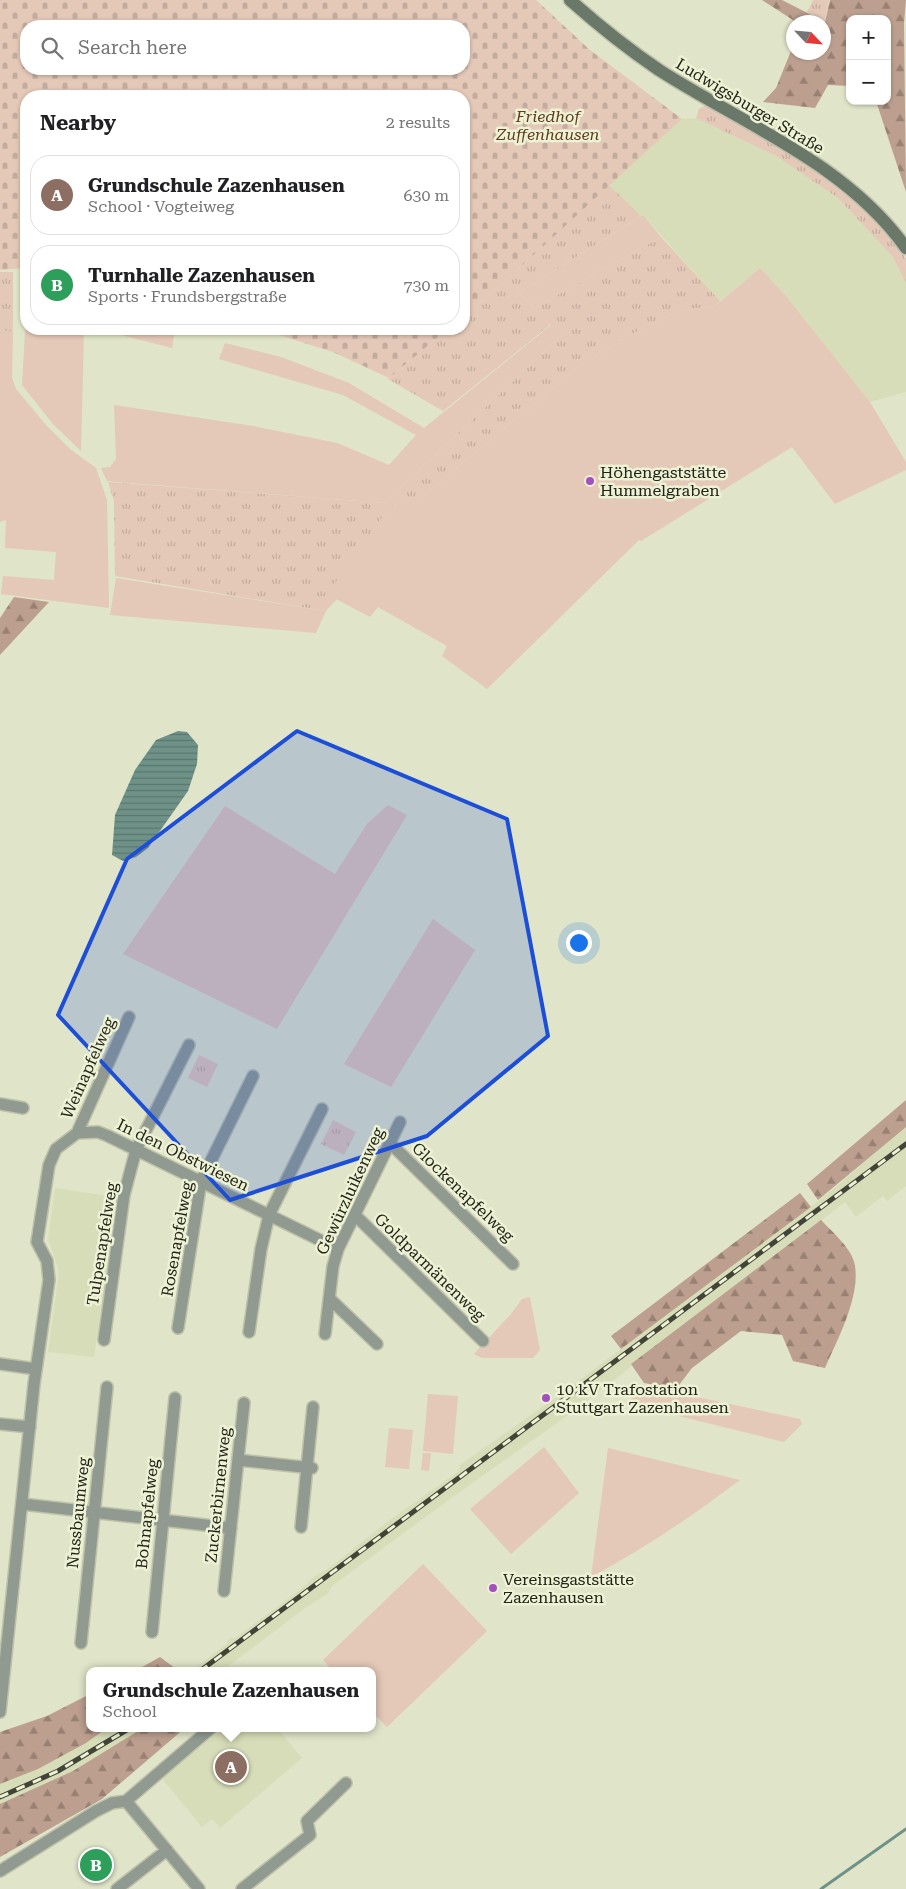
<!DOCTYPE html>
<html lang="en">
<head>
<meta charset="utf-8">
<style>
  :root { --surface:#fff; --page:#f6f6f6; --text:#202124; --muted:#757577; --line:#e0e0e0; --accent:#111827 }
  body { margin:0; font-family:"Roboto Serif",serif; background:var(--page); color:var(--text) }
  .controls { position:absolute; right:15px; top:15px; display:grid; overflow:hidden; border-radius:10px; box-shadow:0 1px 4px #0004 }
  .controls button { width:45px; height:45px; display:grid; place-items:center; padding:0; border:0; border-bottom:1px solid var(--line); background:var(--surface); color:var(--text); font:25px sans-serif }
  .compass { position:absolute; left:786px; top:15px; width:45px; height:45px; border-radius:50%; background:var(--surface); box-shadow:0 1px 4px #0004; rotate:116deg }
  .you { position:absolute; left:578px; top:942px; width:18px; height:18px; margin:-12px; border:4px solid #fff; border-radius:50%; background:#1a73e8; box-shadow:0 0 0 8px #1a73e833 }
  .badge { display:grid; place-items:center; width:32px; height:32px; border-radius:50%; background:var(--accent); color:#fff; font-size:16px; font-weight:700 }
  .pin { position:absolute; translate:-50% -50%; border:2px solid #fff; box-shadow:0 1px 5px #0006 }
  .popup { position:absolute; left:86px; top:1667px; width:290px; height:65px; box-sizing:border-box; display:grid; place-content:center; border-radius:10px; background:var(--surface); filter:drop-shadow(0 1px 4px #0005); font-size:16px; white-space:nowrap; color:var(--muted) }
  .popup b { font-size:19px; color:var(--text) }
  .popup::after { content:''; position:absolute; left:50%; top:100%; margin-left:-10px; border:10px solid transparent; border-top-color:var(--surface) }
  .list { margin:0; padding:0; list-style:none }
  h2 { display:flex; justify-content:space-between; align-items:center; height:65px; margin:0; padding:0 20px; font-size:21px }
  h2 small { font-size:16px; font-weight:400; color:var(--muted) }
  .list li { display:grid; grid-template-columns:32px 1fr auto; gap:15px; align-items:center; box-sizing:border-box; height:80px; margin:0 10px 10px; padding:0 10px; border:1px solid var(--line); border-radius:20px }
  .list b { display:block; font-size:19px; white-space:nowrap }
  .list p { margin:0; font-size:16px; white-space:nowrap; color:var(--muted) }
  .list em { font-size:16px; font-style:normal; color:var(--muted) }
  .icon { flex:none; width:28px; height:28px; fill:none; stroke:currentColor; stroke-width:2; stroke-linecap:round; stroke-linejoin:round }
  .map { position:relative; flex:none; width:906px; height:1889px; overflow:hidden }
  .search { position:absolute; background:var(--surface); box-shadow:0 1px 4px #0004; left:20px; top:20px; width:450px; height:55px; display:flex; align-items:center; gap:12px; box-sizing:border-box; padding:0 18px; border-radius:20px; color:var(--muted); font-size:19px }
  .panel { position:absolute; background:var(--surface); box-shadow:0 1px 4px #0004; left:20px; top:90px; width:450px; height:245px; border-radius:20px }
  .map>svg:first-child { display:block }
  .built { fill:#d8ddb9 }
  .grass { fill:url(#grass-tufts) }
  .forest { fill:url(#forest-firs) }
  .cemetery { fill:url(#cemetery-stones); fill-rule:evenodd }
  .green { fill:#e4c8b8 }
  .water { fill:url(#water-rules) }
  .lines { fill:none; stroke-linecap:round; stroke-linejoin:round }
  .stream { stroke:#6e9188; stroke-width:3 }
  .minor-casing { stroke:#bec1a8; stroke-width:14 }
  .secondary-casing { stroke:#bec1a8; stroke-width:15 }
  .minor { stroke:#909a90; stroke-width:11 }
  .secondary { stroke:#697869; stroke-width:12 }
  .rail-casing { stroke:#424437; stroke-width:5 }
  .rail { stroke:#edf2d5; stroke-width:3; stroke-dasharray:9; stroke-linecap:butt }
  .marked { fill:#1d4ed8; fill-opacity:0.2; stroke:#1d4ed8; stroke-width:4; stroke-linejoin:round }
  .poi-dot { fill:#a44fbe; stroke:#edf2d5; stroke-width:2 }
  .labels { text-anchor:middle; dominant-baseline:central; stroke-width:5; stroke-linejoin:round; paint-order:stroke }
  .street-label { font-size:16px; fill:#222319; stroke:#edf2d5 }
  .park-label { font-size:16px; font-style:italic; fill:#643a1f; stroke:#edf2d5 }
  .poi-label { font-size:16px; fill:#222319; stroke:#edf2d5; text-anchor:start }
</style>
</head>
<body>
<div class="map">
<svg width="906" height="1889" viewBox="0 0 906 1889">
  <defs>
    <pattern id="grass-tufts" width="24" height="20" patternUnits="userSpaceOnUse" patternTransform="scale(1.25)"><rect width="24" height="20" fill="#e4c8b8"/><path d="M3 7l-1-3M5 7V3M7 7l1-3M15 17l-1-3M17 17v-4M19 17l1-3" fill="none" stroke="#c3ac9e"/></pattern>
    <pattern id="forest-firs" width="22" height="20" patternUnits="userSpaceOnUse" patternTransform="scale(1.25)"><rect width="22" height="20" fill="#bc9f8e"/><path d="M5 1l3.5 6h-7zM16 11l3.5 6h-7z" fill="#988173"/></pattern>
    <pattern id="cemetery-stones" width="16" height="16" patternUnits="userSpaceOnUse" patternTransform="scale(1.25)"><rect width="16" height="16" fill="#e4c8b8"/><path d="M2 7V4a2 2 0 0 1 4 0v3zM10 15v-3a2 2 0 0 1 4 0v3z" fill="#c3ac9e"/></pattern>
    <pattern id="water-rules" width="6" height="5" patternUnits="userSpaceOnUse" patternTransform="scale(1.25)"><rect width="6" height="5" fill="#6e9188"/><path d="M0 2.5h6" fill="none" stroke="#5a766e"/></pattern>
  </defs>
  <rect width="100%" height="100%" fill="#e0e4c8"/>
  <path class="built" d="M 696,118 L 776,156 L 838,198 L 892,256 L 906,283 L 906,392 L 870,402 L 786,296 L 760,268 L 720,301 L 643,215 L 641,216 L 609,185 L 682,119 Z
    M 906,1125 L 906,1186 L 887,1201 L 883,1196 L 856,1217 L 845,1202 L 571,1413 L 450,1499 L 332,1586 L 328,1594 L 305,1608 L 222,1671 L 191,1671 L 228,1643 L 227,1641 L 232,1637 L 234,1639 L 300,1590 L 315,1576 L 328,1569 L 387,1522 L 459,1471 L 460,1465 L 565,1391 L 795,1219 L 836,1187 Z
    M 55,1188 L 116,1197 L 94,1357 L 48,1352 L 59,1271 L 48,1239 Z
    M 107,1728 L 143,1728 L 73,1772 L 0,1804 L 0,1784 L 38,1769 L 86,1743 Z
    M 217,1728 L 277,1728 L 302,1758 L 220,1828 L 212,1819 L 202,1827 L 161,1777 Z"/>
  <path class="grass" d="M 813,0 L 829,0 L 825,21 L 807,12 Z
    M 706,105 L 799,158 L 859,205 L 898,244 L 906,259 L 906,283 L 892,256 L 838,198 L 776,156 L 696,118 L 699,109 Z
    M 609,185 L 641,216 L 519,293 L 534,308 L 661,237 L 720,301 L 715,306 L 682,310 L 648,325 L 581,365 L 424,495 L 396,503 L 388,509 L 328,594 L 337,599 L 326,611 L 115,576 L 114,501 L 108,482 L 384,503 L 562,335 L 544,319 L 550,325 L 443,411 L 388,379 L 448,329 L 464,329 L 464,316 L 505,281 Z
    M 0,272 L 13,272 L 13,332 L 0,330 Z
    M 199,1055 L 218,1064 L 207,1087 L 188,1078 Z
    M 333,1120 L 356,1132 L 344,1155 L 321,1144 Z"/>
  <path class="forest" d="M 762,0 L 782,0 L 825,22 L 830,0 L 906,0 L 904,23 L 906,192 L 876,101 L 887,101 L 887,19 L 850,19 L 850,86 L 828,85 L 815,108 L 763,102 L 776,88 L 793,46 L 794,52 L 824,52 L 824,22 L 796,22 Z
    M 14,597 L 49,602 L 0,655 L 0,618 Z
    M 906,1100 L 906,1127 L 818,1200 L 807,1184 Z
    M 800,1193 L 811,1207 L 621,1349 L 611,1336 Z
    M 821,1220 C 832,1232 853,1249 855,1266 C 860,1298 837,1340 825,1368 L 793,1361 L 782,1335 L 741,1331 L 692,1368 L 676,1389 L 644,1383 L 631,1364 Z
    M 160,1657 L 179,1671 L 135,1671 Z
    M 90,1694 L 90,1728 L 107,1728 L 86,1743 L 38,1769 L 0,1784 L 0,1732 L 47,1716 Z
    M 143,1728 L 185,1728 L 102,1799 L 0,1857 L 0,1804 L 73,1771 Z"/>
  <path class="cemetery" d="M 0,0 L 536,0 L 590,50 L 682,119 L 505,281 L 464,316 L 464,96 L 26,96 L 26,268 L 0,270 ZM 26,26 L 464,26 L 464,69 L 26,69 Z
    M 260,329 L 448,329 L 389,378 L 333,352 Z"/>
  <path class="green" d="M 643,215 L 661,237 L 534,308 L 519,293 Z
    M 760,268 L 786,296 L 870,402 L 906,462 L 906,470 L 835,504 L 792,447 L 641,541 L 639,540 L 487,689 L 442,656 L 447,646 L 378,607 L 370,617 L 327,594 L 388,509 L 396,503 L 424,495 L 581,365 L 648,325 L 682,310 L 715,306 Z
    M 26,314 L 26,329 L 84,329 L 81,451 L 53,424 L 22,385 Z
    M 551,325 L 562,335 L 384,503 L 116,482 L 107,481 L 101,468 L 110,467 L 116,459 L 114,405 L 253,426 L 337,443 L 389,465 L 416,435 L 343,395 L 219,359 L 225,343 L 281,357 L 349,383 L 424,428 Z
    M 117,329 L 175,329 L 172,348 L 117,334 Z
    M 0,330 L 13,332 L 12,378 L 16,389 L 46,425 L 70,449 L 96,468 L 107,500 L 109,608 L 1,594 L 3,576 L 54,580 L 56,552 L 5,548 L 6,520 L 0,522 Z
    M 116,578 L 326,611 L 316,633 L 110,615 Z
    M 388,805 L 407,815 L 277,1029 L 123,954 L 225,806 L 335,874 L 367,824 Z
    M 433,919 L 475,950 L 391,1087 L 344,1064 Z
    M 530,1297 L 540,1350 L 533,1358 L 482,1358 L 474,1354 L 511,1314 L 522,1299 Z
    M 654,1388 L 800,1419 L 802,1424 L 784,1442 L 626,1403 L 642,1391 Z
    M 428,1394 L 458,1396 L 453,1454 L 423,1451 Z
    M 389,1428 L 413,1430 L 409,1469 L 385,1467 Z
    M 544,1447 L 579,1493 L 511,1554 L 470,1509 Z
    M 608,1448 L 740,1480 C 692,1516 644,1549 591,1577 Z
    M 423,1453 L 431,1453 L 429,1471 L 421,1470 Z
    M 423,1564 L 487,1631 L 387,1727 L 372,1712 L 372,1671 L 333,1671 L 323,1660 Z"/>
  <path class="water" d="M 178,731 L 187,732 L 198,745 L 197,764 L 188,791 L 148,848 L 136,857 L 123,861 L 112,855 L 115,815 L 135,770 L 156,740 Z"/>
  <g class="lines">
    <path class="stream" d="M 821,1889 L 906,1829"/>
    <g class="minor-casing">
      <path id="minor" d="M 0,1104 L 23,1108
        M 77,1133 L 129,1017
        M 390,1143 L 513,1264
        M 355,1215 L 483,1341
        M 329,1298 L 377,1344
        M 178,1328 L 201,1181 L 253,1076
        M 249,1332 L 261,1249 L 269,1215 L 322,1109
        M 325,1334 L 333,1266 L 338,1249 L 400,1122
        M 104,1340 L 124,1195 L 136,1150 L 189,1045
        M 0,1364 L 36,1369
        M 0,1424 L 30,1427
        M 238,1460 L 312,1468
        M 22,1504 L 231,1528
        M 301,1527 L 313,1407
        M 224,1591 L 244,1403
        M 152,1632 L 175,1398
        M 81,1643 L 107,1387
        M 0,1712 L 34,1384 L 49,1280 L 47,1261 L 37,1242 L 49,1165 L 56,1149 L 77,1133 L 98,1132 L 108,1136 L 338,1249
        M 126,1801 L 199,1889
        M 126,1801 L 211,1728
        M 0,1871 L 96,1811 L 112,1803 L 126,1801
        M 117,1889 L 167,1850
        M 242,1889 L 310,1835 L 307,1821 L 346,1783"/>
    </g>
    <g class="secondary-casing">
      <path id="secondary" d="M 570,0 C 598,25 628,49 659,70 C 743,124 847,164 906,248"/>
    </g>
    <use href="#minor" class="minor"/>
    <use href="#secondary" class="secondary"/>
    <g class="rail-casing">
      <path id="rail" d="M 200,1671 L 906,1144
        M 0,1797 L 58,1771 L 130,1728"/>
    </g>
    <use href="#rail" class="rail"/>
  </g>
  <path class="marked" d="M 297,731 L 507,819 L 548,1036 L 427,1136 L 230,1200 L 58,1015 L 127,859 Z"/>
  <g class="poi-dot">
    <circle cx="590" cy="481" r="5"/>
    <circle cx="546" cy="1398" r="5"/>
    <circle cx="493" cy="1588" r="5"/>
  </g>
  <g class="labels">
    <g class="street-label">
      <text transform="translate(750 106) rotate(31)">Ludwigsburger Straße</text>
      <text transform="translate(88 1068) rotate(-66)">Weinapfelweg</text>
      <text transform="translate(183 1155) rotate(26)">In den Obstwiesen</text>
      <text transform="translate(350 1191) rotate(-65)">Gewürzluikenweg</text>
      <text transform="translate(463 1192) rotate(44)">Glockenapfelweg</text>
      <text transform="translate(177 1239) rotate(-80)">Rosenapfelweg</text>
      <text transform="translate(102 1244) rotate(-81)">Tulpenapfelweg</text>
      <text transform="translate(430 1267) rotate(44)">Goldparmänenweg</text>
      <text transform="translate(218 1495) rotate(-84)">Zuckerbirnenweg</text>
      <text transform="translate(78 1513) rotate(-84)">Nussbaumweg</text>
      <text transform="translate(147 1514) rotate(-84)">Bohnapfelweg</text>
    </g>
    <g class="park-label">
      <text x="548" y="116">Friedhof<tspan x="548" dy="18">Zuffenhausen</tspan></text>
    </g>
    <g class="poi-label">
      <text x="600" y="472">Höhengaststätte<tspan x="600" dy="18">Hummelgraben</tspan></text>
      <text x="556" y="1389">10 kV Trafostation<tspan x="556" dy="18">Stuttgart Zazenhausen</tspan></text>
      <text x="503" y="1579">Vereinsgaststätte<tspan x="503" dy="18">Zazenhausen</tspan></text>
    </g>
  </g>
</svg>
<div class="controls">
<button>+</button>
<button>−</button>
</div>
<svg class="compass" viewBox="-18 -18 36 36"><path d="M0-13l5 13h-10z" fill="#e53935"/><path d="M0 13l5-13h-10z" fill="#757577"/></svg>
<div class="you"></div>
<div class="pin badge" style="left:231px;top:1767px;background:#8d6e63">A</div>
<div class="popup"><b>Grundschule Zazenhausen</b>School</div>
<div class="pin badge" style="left:96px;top:1865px;background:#2e9e5b">B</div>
<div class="search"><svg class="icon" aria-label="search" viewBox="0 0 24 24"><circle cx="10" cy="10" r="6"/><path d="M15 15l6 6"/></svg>Search here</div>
<section class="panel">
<h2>Nearby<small>2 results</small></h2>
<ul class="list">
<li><span class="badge" style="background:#8d6e63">A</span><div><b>Grundschule Zazenhausen</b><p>School · Vogteiweg</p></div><em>630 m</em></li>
<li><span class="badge" style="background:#2e9e5b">B</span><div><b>Turnhalle Zazenhausen</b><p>Sports · Frundsbergstraße</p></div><em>730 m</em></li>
</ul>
</section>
</div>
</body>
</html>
